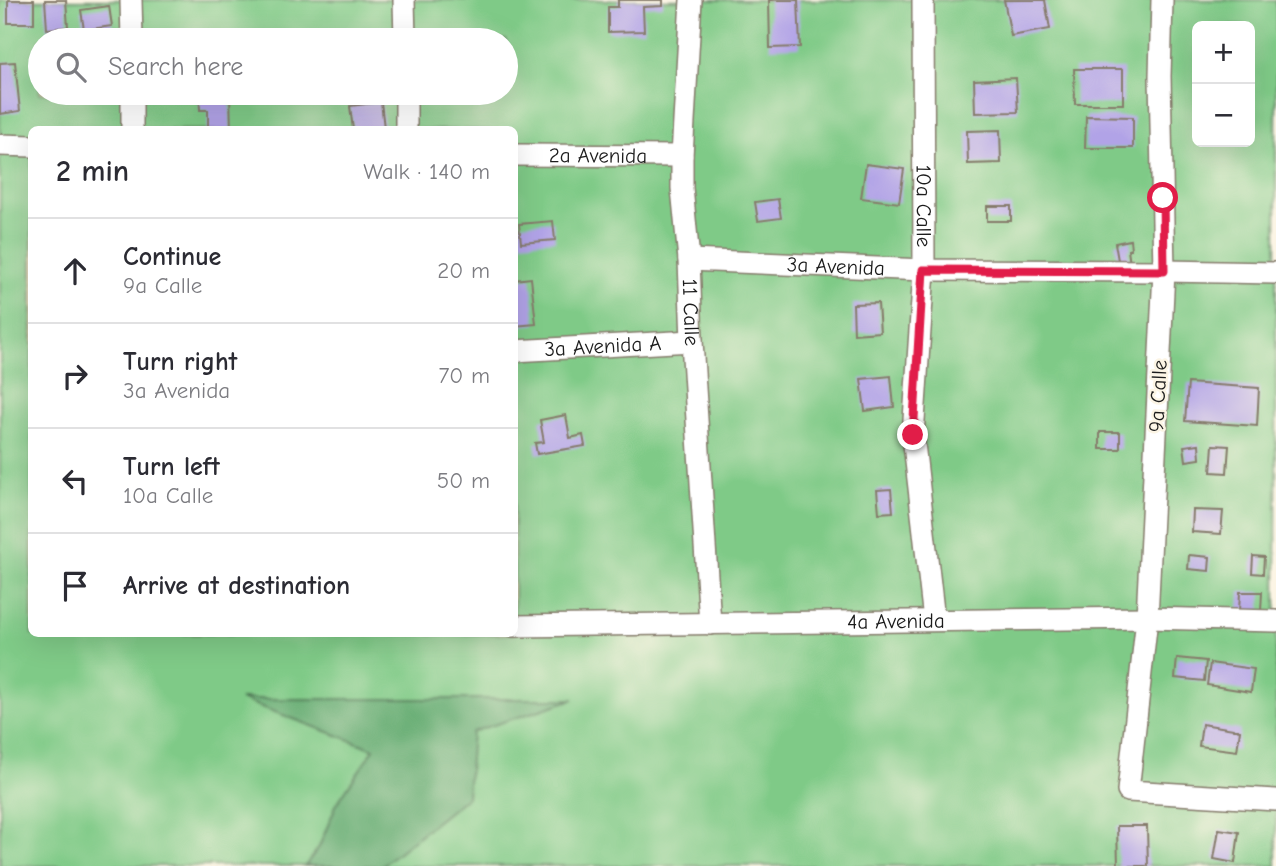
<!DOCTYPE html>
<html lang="en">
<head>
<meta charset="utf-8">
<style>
  :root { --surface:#fff; --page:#f2f2f3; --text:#2b2b33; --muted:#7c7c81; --line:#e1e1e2 }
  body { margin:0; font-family:"Comic Neue",sans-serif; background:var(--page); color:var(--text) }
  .controls { position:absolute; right:21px; top:21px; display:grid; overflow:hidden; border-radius:10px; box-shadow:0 7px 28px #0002 }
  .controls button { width:63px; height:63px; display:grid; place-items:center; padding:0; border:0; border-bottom:2px solid var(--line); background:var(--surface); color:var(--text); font:35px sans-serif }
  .stop { position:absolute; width:21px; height:21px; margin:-16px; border:5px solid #e11d48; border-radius:50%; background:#fff }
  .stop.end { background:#e11d48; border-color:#fff; box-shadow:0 2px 7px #0008 }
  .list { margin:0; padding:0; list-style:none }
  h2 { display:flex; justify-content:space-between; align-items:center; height:91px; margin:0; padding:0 28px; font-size:30px }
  h2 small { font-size:23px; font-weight:400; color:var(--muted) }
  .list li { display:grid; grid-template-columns:46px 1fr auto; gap:21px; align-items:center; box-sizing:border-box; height:105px; padding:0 28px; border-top:2px solid var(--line) }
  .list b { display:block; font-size:26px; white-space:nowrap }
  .list p { margin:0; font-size:23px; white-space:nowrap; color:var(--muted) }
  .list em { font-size:23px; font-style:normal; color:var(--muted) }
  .icon { flex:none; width:38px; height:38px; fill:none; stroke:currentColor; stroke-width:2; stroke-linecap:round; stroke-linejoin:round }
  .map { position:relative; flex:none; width:1276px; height:866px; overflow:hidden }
  .search { position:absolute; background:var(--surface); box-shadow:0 7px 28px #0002; left:28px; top:28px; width:490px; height:77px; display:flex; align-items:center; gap:18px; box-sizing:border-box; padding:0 24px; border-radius:38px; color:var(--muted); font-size:26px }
  .panel { position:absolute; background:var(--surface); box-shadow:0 7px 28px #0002; left:28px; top:126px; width:490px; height:511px; border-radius:10px }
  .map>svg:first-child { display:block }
  .green { fill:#7fca87; stroke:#4e7352; stroke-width:2; fill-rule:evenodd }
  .forest { fill:#67ae74; stroke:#426548; stroke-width:2 }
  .building { fill:#b1a3e7 }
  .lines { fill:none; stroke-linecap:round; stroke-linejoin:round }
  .street-casing { stroke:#867c6c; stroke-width:24 }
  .street { stroke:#fff; stroke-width:21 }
  .route { stroke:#e11d48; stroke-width:9 }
  .labels { text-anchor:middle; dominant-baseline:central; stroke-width:5; stroke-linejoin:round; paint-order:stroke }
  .street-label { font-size:21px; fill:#1c1c1c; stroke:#fcf5e5 }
</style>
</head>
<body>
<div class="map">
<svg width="1276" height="866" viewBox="0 0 1276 866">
  <rect width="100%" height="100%" fill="#fcf5e5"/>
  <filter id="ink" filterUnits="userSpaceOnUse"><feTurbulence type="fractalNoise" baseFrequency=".0143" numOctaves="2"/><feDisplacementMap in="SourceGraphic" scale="14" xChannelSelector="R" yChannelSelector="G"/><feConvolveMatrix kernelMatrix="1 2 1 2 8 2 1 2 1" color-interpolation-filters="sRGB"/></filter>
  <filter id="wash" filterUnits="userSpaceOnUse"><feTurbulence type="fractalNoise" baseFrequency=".00686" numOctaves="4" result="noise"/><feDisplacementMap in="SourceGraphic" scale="28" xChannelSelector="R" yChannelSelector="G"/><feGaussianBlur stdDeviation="1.57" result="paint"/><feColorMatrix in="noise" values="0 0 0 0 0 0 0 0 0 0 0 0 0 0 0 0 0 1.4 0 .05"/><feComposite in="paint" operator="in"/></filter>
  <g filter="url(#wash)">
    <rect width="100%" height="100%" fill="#f1dcbc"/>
    <path class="green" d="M 0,0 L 1276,0 L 1276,866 L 0,866 ZM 1197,26 L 1250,26 L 1250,142 L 1197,142 ZM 40,40 L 506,40 L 506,93 L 40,93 ZM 32,130 L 514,130 L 514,634 L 32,634 Z"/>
    <path class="forest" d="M 240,699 L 574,699 L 472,732 L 467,797 L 381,866 L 305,866 L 319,847 L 337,803 L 374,749 Z"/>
    <g id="blocks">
      <path class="building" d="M 8,0 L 34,0 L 34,23 L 8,23 Z
        M 45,0 L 66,0 L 68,27 L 47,29 Z
        M 618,0 L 663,0 L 663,6 L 643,7 L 644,31 L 608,32 L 608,7 L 618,7 Z
        M 769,0 L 798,0 L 800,47 L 770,48 Z
        M 1004,0 L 1045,0 L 1050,29 L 1011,36 Z
        M 109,6 L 112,26 L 84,30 L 81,10 Z
        M 15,62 L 20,111 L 0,114 L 0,63 Z
        M 1074,69 L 1123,69 L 1123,104 L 1075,104 Z
        M 1016,78 L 1018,112 L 975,113 L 974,80 Z
        M 199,93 L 230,93 L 231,130 L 208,130 L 208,110 L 200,110 Z
        M 381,102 L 384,128 L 353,130 L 350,106 Z
        M 1086,116 L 1133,117 L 1133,148 L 1085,148 Z
        M 1000,130 L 1001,163 L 968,164 L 967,131 Z
        M 866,164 L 904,169 L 899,203 L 861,198 Z
        M 778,199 L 781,218 L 758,221 L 755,202 Z
        M 987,206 L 1011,206 L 1011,221 L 987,221 Z
        M 553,221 L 555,240 L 521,243 L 519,224 Z
        M 1130,240 L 1131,249 L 1128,250 L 1130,264 L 1119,266 L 1115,243 Z
        M 531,278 L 536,324 L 514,326 L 514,280 Z
        M 878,303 L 880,332 L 854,334 L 853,304 Z
        M 891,376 L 894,407 L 865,411 L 861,379 Z
        M 1188,383 L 1259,388 L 1257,426 L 1185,421 Z
        M 566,415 L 570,438 L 583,435 L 585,446 L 537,454 L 535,443 L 544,442 L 540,420 Z
        M 1100,432 L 1120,432 L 1120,449 L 1100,449 Z
        M 1199,444 L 1200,459 L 1186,461 L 1184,446 Z
        M 1213,445 L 1229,446 L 1227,473 L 1211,472 Z
        M 891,489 L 893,512 L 879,513 L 877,490 Z
        M 1193,510 L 1223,511 L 1221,534 L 1192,532 Z
        M 1189,555 L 1210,557 L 1209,571 L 1188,569 Z
        M 1253,556 L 1264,557 L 1263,574 L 1252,573 Z
        M 1240,592 L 1262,592 L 1261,611 L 1239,611 Z
        M 1177,658 L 1206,661 L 1204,681 L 1175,678 Z
        M 1210,663 L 1254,669 L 1251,692 L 1207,685 Z
        M 1202,724 L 1240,730 L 1237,751 L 1199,746 Z
        M 1117,826 L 1147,826 L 1148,866 L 1118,866 Z
        M 1219,829 L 1239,832 L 1235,863 L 1214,859 Z"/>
    </g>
  </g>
  <g filter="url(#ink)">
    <use href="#blocks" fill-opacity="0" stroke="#867c6c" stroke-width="2"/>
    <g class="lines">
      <g class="street-casing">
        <g id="street">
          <path d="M 131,0 L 132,40"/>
          <path d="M 404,0 L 405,40"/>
          <path id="s1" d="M 691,0 L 682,156 L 682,188 L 689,260 L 692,341 L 710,624"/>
          <path id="s2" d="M 923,0 L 924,270 L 913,435 L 934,620"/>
          <path d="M 1162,0 L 1160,76 L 1164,271 L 1147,618 L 1128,791 L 1276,800"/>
          <path d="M 132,93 L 132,130"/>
          <path d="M 406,93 L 406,130"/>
          <path d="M 0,145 L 32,146"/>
          <path id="s3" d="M 514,155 L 682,156"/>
          <path id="s4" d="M 689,260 L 924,270 L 1164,271 L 1276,273"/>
          <path id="s5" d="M 514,351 L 692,341"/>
          <path id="s6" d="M 514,626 L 1147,618 L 1276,621"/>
        </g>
      </g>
      <use href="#street" class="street"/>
    </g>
  </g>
  <g class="lines" filter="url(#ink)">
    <path class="route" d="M 913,435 L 923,270 L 1164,271 L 1163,198"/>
  </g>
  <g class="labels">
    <g class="street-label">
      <text stroke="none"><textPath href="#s3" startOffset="84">2a Avenida</textPath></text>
      <text stroke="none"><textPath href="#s2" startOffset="206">10a Calle</textPath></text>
      <text stroke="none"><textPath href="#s4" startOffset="147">3a Avenida</textPath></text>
      <text stroke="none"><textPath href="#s1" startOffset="313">11 Calle</textPath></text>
      <text stroke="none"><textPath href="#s5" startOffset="89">3a Avenida A</textPath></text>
      <text transform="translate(1158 396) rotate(-87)">9a Calle</text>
      <text stroke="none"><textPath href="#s6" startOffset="382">4a Avenida</textPath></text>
    </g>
  </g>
</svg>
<div class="controls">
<button>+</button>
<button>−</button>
</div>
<div class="stop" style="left:1163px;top:198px"></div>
<div class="stop end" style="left:913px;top:435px"></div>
<div class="search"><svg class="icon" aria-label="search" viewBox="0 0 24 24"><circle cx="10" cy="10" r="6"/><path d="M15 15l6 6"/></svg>Search here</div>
<section class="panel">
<h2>2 min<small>Walk · 140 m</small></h2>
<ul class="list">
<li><svg class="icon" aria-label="ahead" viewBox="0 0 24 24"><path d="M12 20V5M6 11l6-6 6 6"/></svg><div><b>Continue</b><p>9a Calle</p></div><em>20 m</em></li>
<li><svg class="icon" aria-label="right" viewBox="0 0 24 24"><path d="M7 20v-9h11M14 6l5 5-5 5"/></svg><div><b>Turn right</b><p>3a Avenida</p></div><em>70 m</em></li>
<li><svg class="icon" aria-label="left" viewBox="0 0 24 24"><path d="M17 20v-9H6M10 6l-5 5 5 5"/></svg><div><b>Turn left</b><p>10a Calle</p></div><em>50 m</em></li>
<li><svg class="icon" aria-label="arrive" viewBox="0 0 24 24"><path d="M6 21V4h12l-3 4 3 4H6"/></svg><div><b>Arrive at destination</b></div></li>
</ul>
</section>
</div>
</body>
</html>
